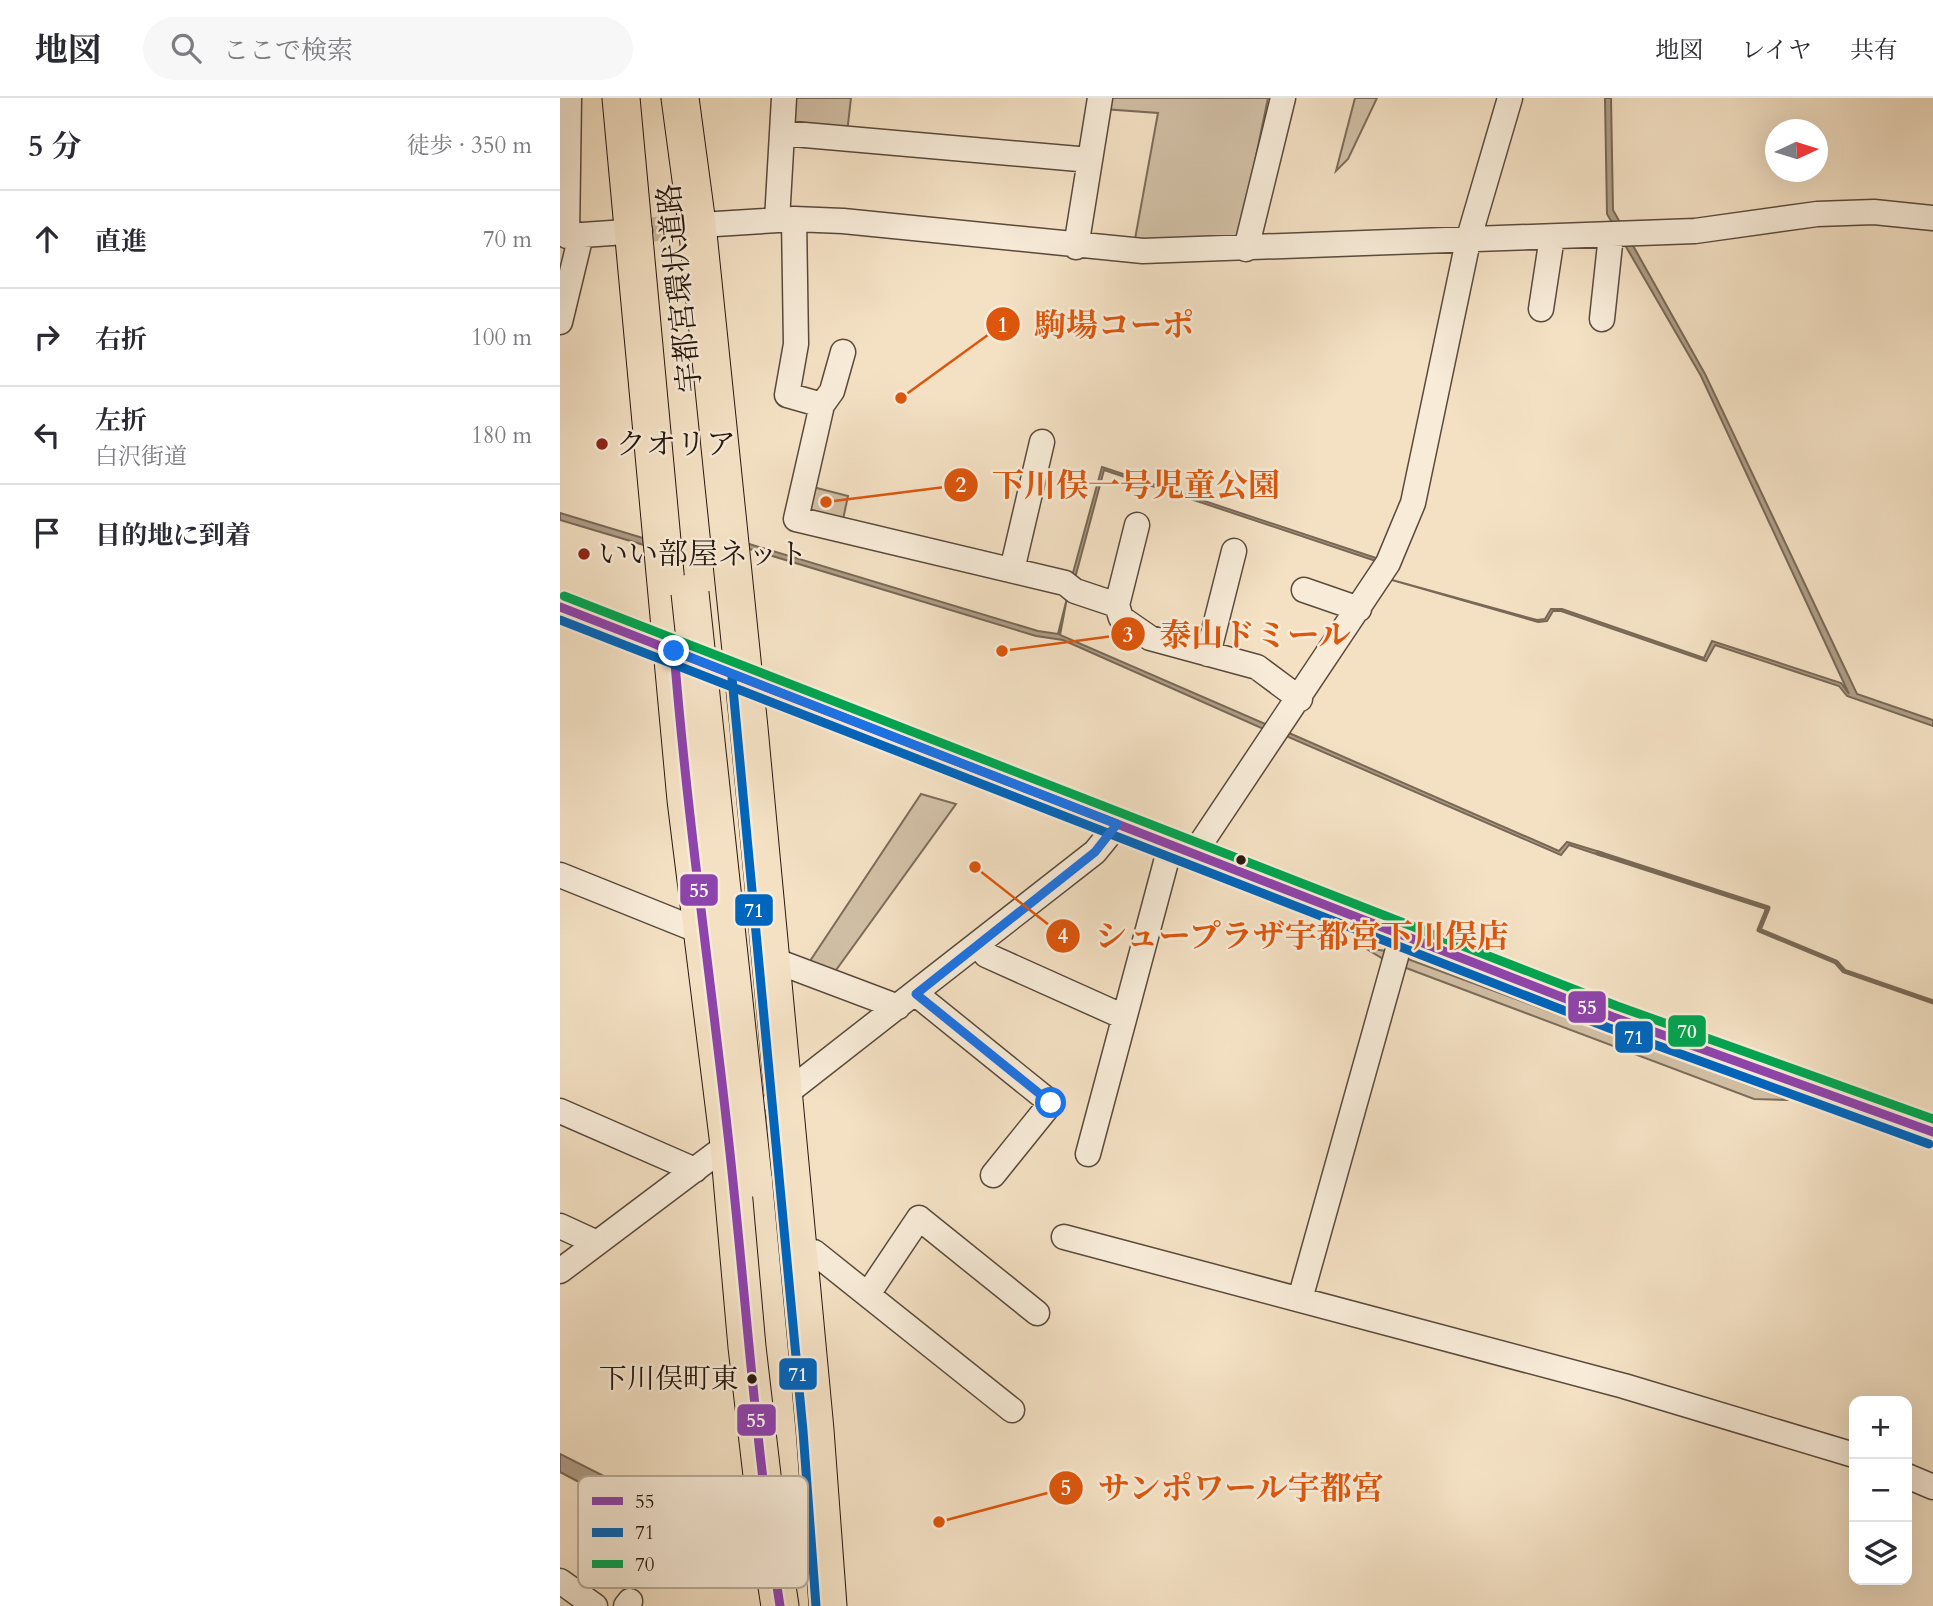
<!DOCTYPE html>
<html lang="ja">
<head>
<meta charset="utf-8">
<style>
  :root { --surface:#fff; --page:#f7f7f7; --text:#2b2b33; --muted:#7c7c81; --line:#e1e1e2 }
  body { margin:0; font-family:Cardo,"Noto Serif JP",serif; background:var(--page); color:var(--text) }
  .controls { position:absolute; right:21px; bottom:21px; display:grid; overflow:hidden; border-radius:14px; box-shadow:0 7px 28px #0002 }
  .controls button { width:63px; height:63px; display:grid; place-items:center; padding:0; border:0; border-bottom:2px solid var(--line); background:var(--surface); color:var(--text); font:35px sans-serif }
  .compass { position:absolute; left:1205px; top:21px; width:63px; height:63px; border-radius:50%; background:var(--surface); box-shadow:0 7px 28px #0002; rotate:86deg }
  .stop { position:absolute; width:21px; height:21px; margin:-16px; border:5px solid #1a73e8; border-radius:50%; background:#fff }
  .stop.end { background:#1a73e8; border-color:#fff; box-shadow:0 2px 7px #0008 }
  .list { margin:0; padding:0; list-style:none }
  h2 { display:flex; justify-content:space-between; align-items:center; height:91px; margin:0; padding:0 28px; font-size:30px }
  h2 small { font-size:23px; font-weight:400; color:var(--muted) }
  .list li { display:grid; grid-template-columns:46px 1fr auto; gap:21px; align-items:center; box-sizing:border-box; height:98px; padding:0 28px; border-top:2px solid var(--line) }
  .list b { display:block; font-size:26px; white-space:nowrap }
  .list p { margin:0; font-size:23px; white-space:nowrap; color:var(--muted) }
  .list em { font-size:23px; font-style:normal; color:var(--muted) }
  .icon { flex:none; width:38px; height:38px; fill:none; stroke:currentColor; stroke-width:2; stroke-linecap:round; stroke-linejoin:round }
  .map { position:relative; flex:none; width:1373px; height:1508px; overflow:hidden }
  header { display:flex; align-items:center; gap:42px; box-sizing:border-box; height:98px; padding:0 35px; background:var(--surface); border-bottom:2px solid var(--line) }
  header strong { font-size:33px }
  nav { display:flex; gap:38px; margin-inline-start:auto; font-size:24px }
  .search { width:490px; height:63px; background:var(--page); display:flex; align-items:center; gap:18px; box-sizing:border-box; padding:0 24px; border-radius:38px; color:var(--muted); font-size:26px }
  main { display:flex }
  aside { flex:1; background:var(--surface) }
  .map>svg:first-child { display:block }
  .green { fill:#d1bfa5; stroke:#7c6c5a; stroke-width:2 }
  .water { fill:#ae9d86; stroke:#786856; stroke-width:2 }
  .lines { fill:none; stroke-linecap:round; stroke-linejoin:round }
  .shore { stroke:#6a5a4a; stroke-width:2 }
  .stream { stroke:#786856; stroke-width:5 }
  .minor-tunnel { stroke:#cbb9a0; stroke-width:24; stroke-dasharray:24 12; stroke-linecap:butt }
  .minor-casing { stroke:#5a4a3c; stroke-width:27 }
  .major-casing { stroke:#27180e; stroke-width:34 }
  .highway-casing { stroke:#27180e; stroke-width:39 }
  .minor { stroke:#f8ecd9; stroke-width:24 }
  .major { stroke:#f4e1c4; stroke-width:32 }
  .highway { stroke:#f4e1c4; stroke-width:37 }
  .highway-bridge-casing { stroke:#27180e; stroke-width:39; stroke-linecap:butt }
  .highway-bridge { stroke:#f4e1c4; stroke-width:37 }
  .bus-1-casing { stroke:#f8ecd9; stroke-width:14 }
  .bus-2-casing { stroke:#f8ecd9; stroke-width:14 }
  .bus-3-casing { stroke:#f8ecd9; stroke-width:14 }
  .bus-1 { stroke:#8e44ad; stroke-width:9 }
  .bus-2 { stroke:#0065bd; stroke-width:9 }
  .bus-3 { stroke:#00a651; stroke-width:9 }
  .route { stroke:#1a73e8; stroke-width:9 }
  .poi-dot { fill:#8f2418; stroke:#f8ecd9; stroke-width:2.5 }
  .bus-dot { fill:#27180e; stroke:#f8ecd9; stroke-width:2.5 }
  .labels { text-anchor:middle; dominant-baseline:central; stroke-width:5; stroke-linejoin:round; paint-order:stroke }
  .bus-label { font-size:28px; fill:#27180e; stroke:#f8ecd9; text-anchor:end }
  .street-label { font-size:30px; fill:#27180e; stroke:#f8ecd9 }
  .poi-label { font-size:30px; fill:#27180e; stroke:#f8ecd9; text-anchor:start }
  .key { fill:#f8ecd9; stroke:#b9ac9c; stroke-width:2 }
  .key-label { font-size:19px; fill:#27180e }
  .leader { fill:none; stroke:#de560c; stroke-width:2.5 }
  .callout-dot { fill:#de560c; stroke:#f8ecd9; stroke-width:2.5 }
  .mark-label { font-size:21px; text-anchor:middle; font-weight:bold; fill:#fff }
  .callout-label { font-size:32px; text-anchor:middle; font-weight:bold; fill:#de560c; stroke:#f8ecd9; stroke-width:5; stroke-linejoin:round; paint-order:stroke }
  .line-badge { stroke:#f8ecd9; stroke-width:2.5 }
  .badge-label { font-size:19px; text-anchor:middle; font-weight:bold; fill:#fff }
</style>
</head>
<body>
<header>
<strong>地図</strong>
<div class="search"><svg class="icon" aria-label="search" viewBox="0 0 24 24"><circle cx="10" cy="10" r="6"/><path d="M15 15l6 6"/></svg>ここで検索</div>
<nav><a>地図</a><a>レイヤ</a><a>共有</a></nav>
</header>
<main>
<aside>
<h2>5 分<small>徒歩 · 350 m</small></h2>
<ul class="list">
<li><svg class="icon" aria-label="ahead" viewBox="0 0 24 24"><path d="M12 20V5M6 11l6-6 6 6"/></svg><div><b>直進</b></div><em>70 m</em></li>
<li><svg class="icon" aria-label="right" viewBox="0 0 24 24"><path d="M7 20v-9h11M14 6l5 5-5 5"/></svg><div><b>右折</b></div><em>100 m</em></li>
<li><svg class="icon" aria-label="left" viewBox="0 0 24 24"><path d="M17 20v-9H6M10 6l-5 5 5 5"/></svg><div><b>左折</b><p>白沢街道</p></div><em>180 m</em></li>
<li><svg class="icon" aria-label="arrive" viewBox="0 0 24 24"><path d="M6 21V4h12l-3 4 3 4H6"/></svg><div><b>目的地に到着</b></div></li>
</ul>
</aside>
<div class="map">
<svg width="1373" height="1508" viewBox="0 0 1373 1508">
  <rect width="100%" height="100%" fill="#f4e1c4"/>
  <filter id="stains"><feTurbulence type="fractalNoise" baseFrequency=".00286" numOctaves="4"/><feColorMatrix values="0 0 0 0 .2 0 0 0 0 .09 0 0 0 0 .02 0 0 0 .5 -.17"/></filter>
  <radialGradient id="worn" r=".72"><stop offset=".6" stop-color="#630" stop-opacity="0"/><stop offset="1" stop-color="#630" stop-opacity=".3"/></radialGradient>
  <path class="green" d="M 230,0 L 291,0 L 287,35 L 237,30 L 229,20 Z
    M 545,0 L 708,0 L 679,141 L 575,141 L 598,15 L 543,11 Z
    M 795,0 L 817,0 L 788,61 L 776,73 Z
    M 249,388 L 288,398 L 282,426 L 249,417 Z
    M 361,696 L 396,706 L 271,879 L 246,869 Z
    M 805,850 L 826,853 L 1229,1002 L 1194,1001 L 825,862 Z"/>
  <path class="water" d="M 1045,0 L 1051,0 L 1053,112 L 1145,276 L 1297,596 L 1373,622 L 1373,628 L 1287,598 L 1279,588 L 1155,547 L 1146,563 L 1001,513 L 993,513 L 987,523 L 978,524 L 832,482 L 977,522 L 985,521 L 991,511 L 1002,511 L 1144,560 L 1152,543 L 1281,585 L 1289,596 L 1141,278 L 1047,116 Z
    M 542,369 L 819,461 L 819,464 L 544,372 L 514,484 L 511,482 Z
    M 0,415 L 83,440 L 84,447 L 0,422 Z
    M 186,445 L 478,533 L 498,536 L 507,500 L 500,537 L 710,628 L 708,633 L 503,542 L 476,538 L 186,450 Z
    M 729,635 L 999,753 L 1007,744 L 1043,755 L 1042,758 L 1009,747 L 1001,757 L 726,638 Z
    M 0,1356 L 89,1401 L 152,1421 L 193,1439 L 201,1483 L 158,1462 L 121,1451 L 91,1433 L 74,1413 L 0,1374 Z"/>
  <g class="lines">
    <path class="shore" d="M 87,1408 L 149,1428 L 185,1444 L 190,1466 L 185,1468 C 149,1450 109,1445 83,1413 Z"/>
    <path class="stream" d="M 1038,755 L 1208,810 L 1199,832 L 1276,864 L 1284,873 L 1373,904"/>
    <path class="minor-tunnel" d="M 80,133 L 123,128"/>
    <g class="minor-casing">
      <path id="minor" d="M 222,35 L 530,62
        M 234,121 L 236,246 L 227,297 L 262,307 L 236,421 L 505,485 L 515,493 L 557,507 L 561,520 L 590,540 L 697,569 L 740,601
        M 217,122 L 224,0
        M 124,128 L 234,121 L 283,123 L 583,153 L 1135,133 L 1257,116 L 1314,114 L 1373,120
        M 7,138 L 9,0
        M 8,138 L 80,133
        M 516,149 L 540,0
        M 686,151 L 723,0
        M 981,211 L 992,139
        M 1042,221 L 1051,137
        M 0,224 L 21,137
        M 262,307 L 272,293 L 283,254
        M 452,472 L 482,344
        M 744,492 L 799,511
        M 557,507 L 577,427
        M 648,556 L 674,453
        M 633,757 L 828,465 L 853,405 L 908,143 L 950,0
        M 0,777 L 142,834
        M 419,846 L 426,857 L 564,919
        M 209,868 L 224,866 L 338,909
        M 356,896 L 491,1005 L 433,1077
        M 215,1004 L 535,754 L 557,727
        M 0,1013 L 135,1072
        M 528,1056 L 610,749
        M 0,1128 L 37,1145
        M 504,1139 L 1064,1288 L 1294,1357
        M 238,1156 L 254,1154 L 452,1312
        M 0,1173 L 178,1039
        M 308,1196 L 359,1120 L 477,1215
        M 740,1201 L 842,837
        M 1347,1378 L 1373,1389
        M 0,1483 L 35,1508
        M 66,1508 L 70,1503"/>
    </g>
    <g class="major-casing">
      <path id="major" d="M 0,509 L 1053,919 L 1373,1034"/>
    </g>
    <g class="highway-casing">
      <path id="highway" d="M 61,0 L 126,702 L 169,1047 L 187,1249 L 209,1437 L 220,1508
        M 120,0 L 137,126 L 189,630 L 255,1332 L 268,1508"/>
    </g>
    <use href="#minor" class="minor"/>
    <use href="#major" class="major"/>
    <use href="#highway" class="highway"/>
    <g class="highway-bridge-casing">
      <path id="highway-bridge" d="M 130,495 L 193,1080"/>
    </g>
    <use href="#highway-bridge" class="highway-bridge"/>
    <g class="bus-1-casing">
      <path id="bus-1" d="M 0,509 L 1053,919 L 1373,1034
        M 114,553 C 127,718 151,882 169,1046 C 186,1200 196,1355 220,1508"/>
    </g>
    <g class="bus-2-casing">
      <path id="bus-2" d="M 0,522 L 1049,930 L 1369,1046
        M 172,580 L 243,1333 L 256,1508"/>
    </g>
    <g class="bus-3-casing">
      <path id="bus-3" d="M 4,498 L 1057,908 L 1373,1021"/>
    </g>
    <use href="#bus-1" class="bus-1"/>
    <use href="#bus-2" class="bus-2"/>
    <use href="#bus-3" class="bus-3"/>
  </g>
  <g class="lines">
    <path class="route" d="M 114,553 L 557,726 L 535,754 L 356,896 L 491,1005"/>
  </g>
  <g class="poi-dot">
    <circle cx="42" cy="346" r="7"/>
    <circle cx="24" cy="456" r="7"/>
  </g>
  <g class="bus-dot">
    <circle cx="681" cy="762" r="6"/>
    <circle cx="192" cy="1281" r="6"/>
  </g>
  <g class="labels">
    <g class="bus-label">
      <text x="179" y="1281">下川俣町東</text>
    </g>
    <g class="street-label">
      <text transform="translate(120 190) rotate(-96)">宇都宮環状道路</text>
    </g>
    <g class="poi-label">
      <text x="56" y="346">クオリア</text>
      <text x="38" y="456">いい部屋ネット</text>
    </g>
  </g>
  <rect x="18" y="1378" width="230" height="112" rx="10" class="key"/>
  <rect x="32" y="1399" width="31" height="8" fill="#8e44ad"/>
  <rect x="32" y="1430" width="31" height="9" fill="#0065bd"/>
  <rect x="32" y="1462" width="31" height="8" fill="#00a651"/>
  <g class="key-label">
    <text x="75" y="1410">55</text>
    <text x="75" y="1441">71</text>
    <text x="75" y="1473">70</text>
  </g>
  <path class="leader" d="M341 300L443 226M266 404L401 387M442 553L568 536M415 769L503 838M379 1424L506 1390"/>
  <g class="callout-dot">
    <circle cx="341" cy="300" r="7"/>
    <circle cx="266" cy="404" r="7"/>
    <circle cx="442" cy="553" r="7"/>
    <circle cx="415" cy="769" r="7"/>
    <circle cx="379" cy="1424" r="7"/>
    <circle cx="443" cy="226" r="18"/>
    <circle cx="401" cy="387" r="18"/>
    <circle cx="568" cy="536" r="18"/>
    <circle cx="503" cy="838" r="18"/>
    <circle cx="506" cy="1390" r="18"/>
  </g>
  <g class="mark-label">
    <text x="443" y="234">1</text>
    <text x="401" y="394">2</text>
    <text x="568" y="544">3</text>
    <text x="503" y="845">4</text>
    <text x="506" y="1397">5</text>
  </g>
  <g class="callout-label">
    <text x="554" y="238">駒場コーポ</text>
    <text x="576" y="398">下川俣一号児童公園</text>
    <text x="695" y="548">泰山ドミール</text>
    <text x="742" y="849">シュープラザ宇都宮下川俣店</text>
    <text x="681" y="1401">サンポワール宇都宮</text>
  </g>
  <g class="line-badge">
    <rect x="119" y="775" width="40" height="34" rx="7" fill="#8e44ad"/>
    <rect x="174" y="795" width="40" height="34" rx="7" fill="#0065bd"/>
    <rect x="1007" y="892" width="40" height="34" rx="7" fill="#8e44ad"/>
    <rect x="1107" y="916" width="40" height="34" rx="7" fill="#00a651"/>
    <rect x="1054" y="922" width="40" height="34" rx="7" fill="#0065bd"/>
    <rect x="218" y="1259" width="40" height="34" rx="7" fill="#0065bd"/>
    <rect x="176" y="1305" width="41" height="34" rx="7" fill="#8e44ad"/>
  </g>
  <g class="badge-label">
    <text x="139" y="799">55</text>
    <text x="194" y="819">71</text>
    <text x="1027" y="916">55</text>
    <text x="1127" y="940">70</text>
    <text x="1074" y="946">71</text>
    <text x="238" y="1283">71</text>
    <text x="196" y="1329">55</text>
  </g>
  <rect width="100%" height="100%" filter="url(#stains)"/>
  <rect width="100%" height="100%" fill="url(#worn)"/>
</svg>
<div class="controls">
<button>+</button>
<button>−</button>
<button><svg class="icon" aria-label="layers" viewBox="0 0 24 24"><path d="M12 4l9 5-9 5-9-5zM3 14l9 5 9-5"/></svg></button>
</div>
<svg class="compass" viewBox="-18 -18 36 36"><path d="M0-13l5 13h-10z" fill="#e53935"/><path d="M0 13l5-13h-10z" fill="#7c7c81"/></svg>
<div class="stop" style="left:491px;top:1005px"></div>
<div class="stop end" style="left:114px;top:553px"></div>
</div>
</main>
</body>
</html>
